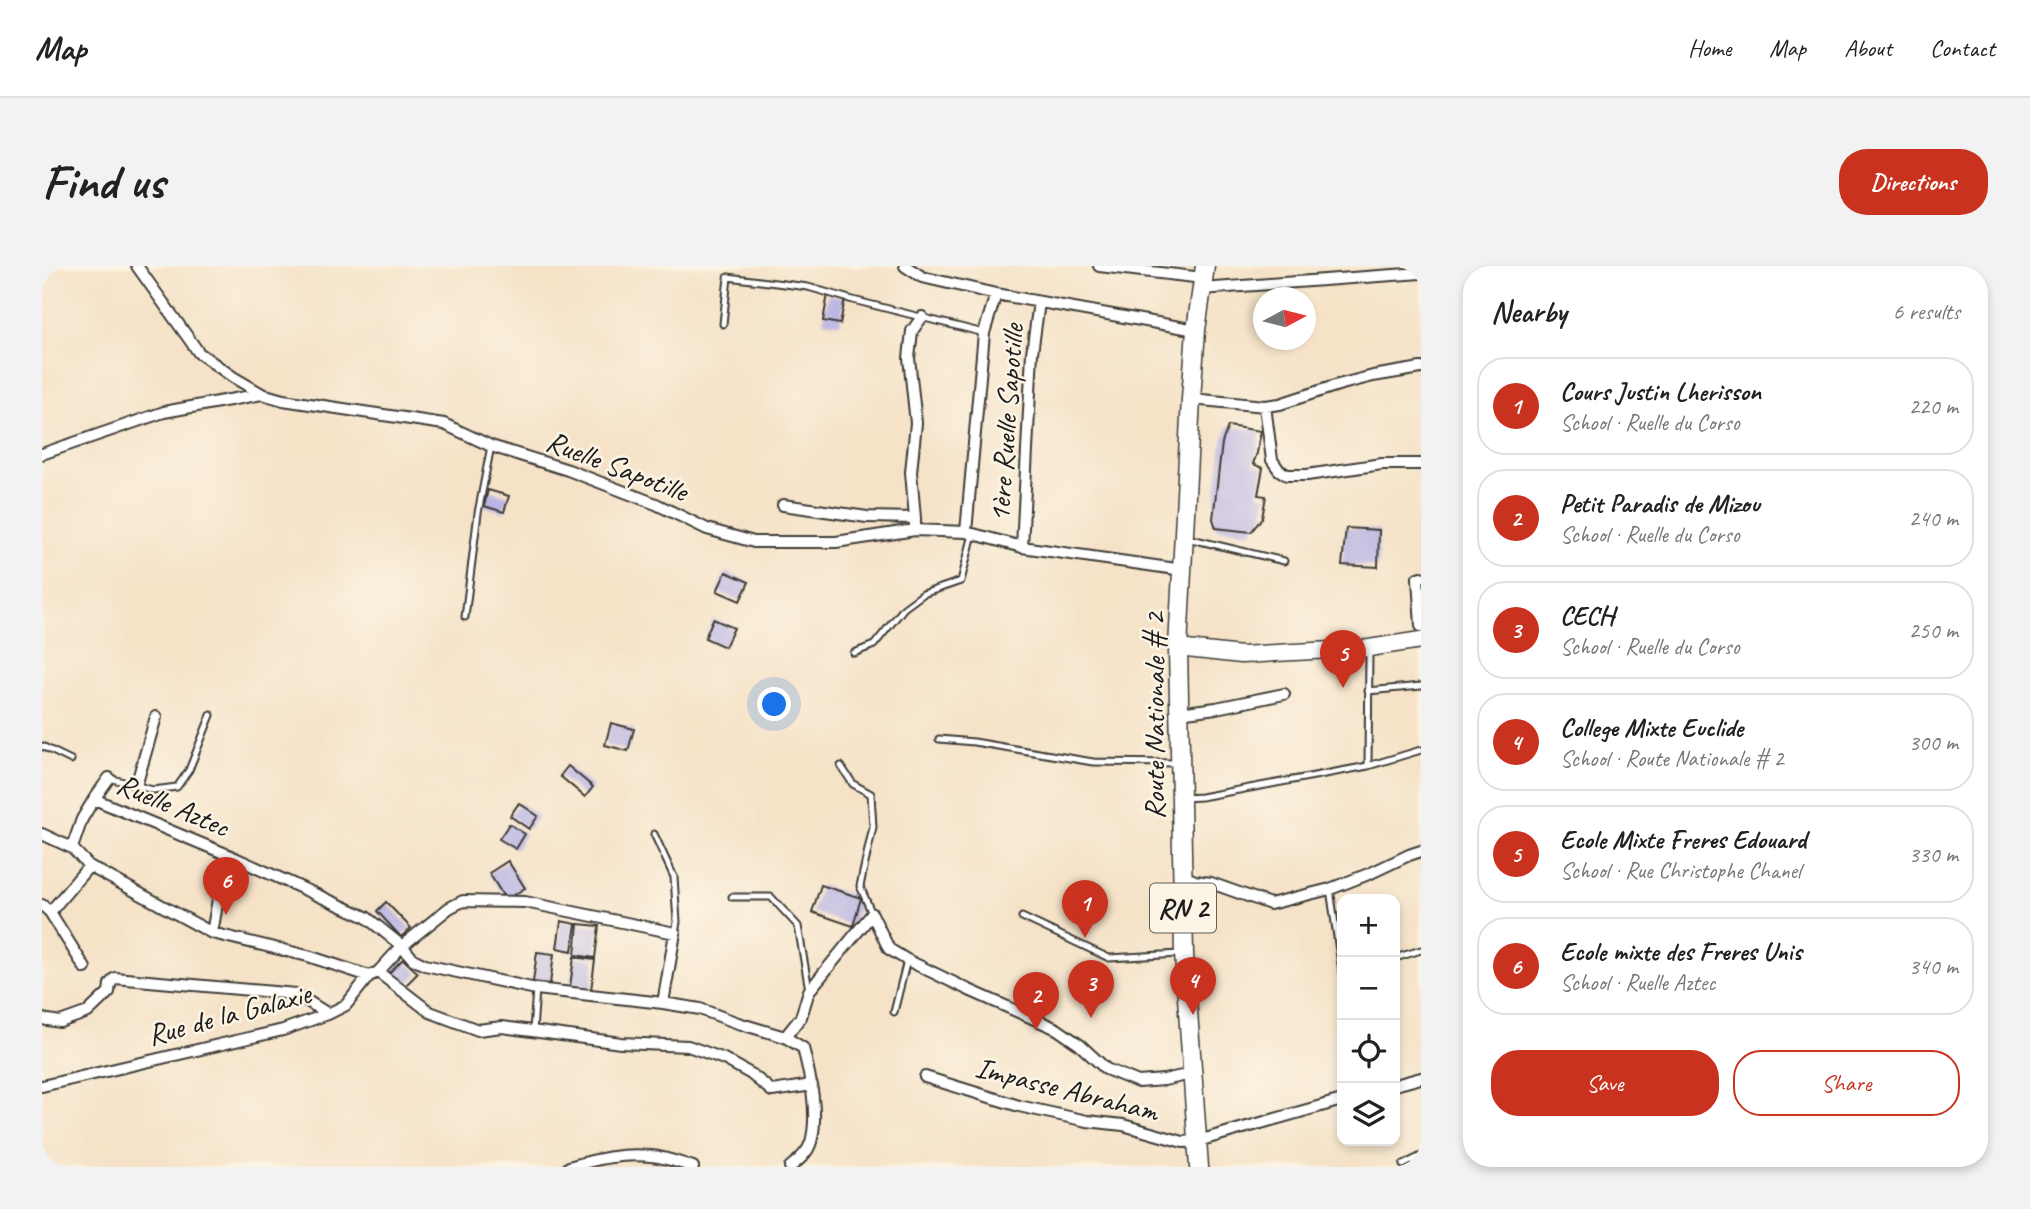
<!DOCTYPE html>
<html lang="en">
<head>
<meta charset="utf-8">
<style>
  :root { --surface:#fff; --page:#f2f2f2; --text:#222; --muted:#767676; --line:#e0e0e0; --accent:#c8321e }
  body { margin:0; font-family:Caveat,sans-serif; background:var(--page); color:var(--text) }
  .controls { position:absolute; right:21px; bottom:21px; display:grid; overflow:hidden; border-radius:14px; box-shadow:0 4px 10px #0003 }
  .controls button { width:63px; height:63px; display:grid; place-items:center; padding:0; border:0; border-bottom:2px solid var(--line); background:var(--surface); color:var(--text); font:35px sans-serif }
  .compass { position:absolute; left:1211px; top:21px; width:63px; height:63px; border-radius:50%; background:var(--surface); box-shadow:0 4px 10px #0003; rotate:83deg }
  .you { position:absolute; left:733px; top:439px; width:24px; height:24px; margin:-18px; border:5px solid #fff; border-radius:50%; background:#1a73e8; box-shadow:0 0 0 10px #1a73e833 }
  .badge { display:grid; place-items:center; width:46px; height:46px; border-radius:50%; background:var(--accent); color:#fff; font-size:23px; font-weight:700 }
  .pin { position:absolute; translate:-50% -58px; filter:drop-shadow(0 2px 4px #0008) }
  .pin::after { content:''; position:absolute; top:37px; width:24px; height:21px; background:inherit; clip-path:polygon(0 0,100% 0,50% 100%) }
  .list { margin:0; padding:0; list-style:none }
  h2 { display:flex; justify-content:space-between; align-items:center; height:91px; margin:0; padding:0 28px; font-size:30px }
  h2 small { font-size:23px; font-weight:400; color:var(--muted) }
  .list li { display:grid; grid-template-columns:46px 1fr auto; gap:21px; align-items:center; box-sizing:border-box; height:98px; margin:0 14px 14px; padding:0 14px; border:2px solid var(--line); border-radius:28px }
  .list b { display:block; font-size:26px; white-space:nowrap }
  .list p { margin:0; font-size:23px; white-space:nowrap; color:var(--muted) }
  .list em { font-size:23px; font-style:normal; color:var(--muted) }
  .actions { display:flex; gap:14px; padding:21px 28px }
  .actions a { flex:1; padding:16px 0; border:2px solid var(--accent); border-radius:28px; text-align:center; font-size:24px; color:var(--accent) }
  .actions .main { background:var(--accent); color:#fff }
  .icon { flex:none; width:38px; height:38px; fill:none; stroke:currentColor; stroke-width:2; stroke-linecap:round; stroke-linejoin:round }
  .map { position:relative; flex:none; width:1379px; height:901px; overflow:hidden; border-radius:28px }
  header { display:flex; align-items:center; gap:42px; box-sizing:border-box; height:98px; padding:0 35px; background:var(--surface); border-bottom:2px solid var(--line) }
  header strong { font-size:33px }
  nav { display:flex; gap:38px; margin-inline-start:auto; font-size:24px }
  .intro { display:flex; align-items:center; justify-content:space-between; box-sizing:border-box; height:168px; padding:0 42px }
  h1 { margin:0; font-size:49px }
  .button { padding:18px 32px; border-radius:28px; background:var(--accent); color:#fff; font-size:24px; font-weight:700 }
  main { display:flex; gap:42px; padding:0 42px }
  aside { flex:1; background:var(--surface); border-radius:28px; box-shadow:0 4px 10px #0003 }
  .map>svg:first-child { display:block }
  .building { fill:#bbb5e3 }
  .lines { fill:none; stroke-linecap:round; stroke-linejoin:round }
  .lane-casing { stroke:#3d3a36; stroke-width:9 }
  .street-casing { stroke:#3d3a36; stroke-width:14 }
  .secondary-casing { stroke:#3d3a36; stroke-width:19 }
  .primary-casing { stroke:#3d3a36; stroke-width:21 }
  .lane { stroke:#fff; stroke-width:5 }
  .street { stroke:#fff; stroke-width:10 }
  .secondary { stroke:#fff; stroke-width:16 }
  .primary { stroke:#fff; stroke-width:18 }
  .labels { text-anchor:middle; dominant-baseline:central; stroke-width:5; stroke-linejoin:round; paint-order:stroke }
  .shield { fill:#fcf5e5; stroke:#5f5d58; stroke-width:2 }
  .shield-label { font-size:28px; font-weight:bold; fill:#1c1c1c }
  .street-label { font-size:30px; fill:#1c1c1c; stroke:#fcf5e5 }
</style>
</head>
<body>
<header>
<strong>Map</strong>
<nav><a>Home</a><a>Map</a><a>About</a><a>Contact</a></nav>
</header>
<div class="intro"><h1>Find us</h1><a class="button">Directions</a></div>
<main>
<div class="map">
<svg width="1379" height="901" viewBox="0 0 1379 901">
  <rect width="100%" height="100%" fill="#fcf5e5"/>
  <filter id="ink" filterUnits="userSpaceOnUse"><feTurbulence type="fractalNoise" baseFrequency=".0143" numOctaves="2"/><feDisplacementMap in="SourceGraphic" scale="14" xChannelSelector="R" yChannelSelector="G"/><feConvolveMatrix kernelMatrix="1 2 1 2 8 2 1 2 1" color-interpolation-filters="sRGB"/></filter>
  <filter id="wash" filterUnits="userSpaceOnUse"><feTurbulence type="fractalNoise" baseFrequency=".00686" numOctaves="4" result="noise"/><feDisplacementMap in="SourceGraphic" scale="28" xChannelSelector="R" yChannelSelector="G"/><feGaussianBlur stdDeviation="1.57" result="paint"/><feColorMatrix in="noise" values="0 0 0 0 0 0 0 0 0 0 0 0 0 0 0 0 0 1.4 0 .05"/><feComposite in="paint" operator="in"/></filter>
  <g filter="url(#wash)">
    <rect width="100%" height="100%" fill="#f5e2c7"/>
    <g id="blocks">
      <path class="building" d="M 786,28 L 803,32 L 798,58 L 781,55 Z
        M 1186,160 L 1219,165 L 1215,187 L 1211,198 L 1221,202 L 1216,229 L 1224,230 L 1220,252 L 1209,266 L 1174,262 L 1171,253 L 1180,177 Z
        M 446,224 L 467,230 L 462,246 L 442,240 Z
        M 1304,262 L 1337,264 L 1336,301 L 1300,299 Z
        M 684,306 L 707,316 L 698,335 L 675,325 Z
        M 671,353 L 692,362 L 683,381 L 663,372 Z
        M 569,457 L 592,463 L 586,485 L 563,479 Z
        M 526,500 L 551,521 L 543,531 L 518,510 Z
        M 477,537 L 496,550 L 487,563 L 468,550 Z
        M 467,558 L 483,568 L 474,583 L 457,573 Z
        M 466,595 L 483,622 L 464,634 L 447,607 Z
        M 779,619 L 819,632 L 811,660 L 770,646 Z
        M 344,636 L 369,662 L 359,671 L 335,645 Z
        M 519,655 L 534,658 L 530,685 L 515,682 Z
        M 536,658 L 557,660 L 553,692 L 533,689 Z
        M 495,686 L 512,688 L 508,718 L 491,716 Z
        M 532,691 L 553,694 L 549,724 L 528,721 Z
        M 361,693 L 376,707 L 360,723 L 346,708 Z"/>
    </g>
  </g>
  <g filter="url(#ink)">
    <use href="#blocks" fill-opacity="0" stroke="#3d3a36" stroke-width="2"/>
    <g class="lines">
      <g class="lane-casing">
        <path id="lane" d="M 681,58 L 686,11 L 766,21 L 811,34 L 942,67
          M 1145,272 L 1242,295
          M 423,351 L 436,247 L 449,180
          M 812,387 L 832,379 L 862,342 L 881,328 L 919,315 L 931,268
          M 1326,425 L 1379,420
          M 897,473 L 932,476 L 1051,496 L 1134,497
          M 0,480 L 29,494
          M 799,500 L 811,518 L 829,528 L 831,561 L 818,620 L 830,648
          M 1326,500 L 1379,484
          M 67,512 L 111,524 L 135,521 L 147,504 L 169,449
          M 1142,532 L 1159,531 L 1326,500 L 1327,385
          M 612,568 L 632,611 L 635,656 L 633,667
          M 1288,623 L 1300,705
          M 690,631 L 729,631 L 756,660 L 767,724
          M 980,651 L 1067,692 L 1138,688
          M 1353,692 L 1379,684
          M 852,746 L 865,694
          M 491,765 L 494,723
          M 1361,899 L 1379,890"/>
      </g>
      <g class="street-casing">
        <path id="street" d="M 95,0 L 157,87 L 191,111 L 220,128
          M 863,0 L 880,11 L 954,28 L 1154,64
          M 1057,0 L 1161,12
          M 1159,23 L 1379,7
          M 1149,133 L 1223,140 L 1238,138 L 1296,119 L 1331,110 L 1379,102
          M 1223,140 L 1230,194 L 1237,204 L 1245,209 L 1265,209 L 1340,198 L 1379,198
          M 0,188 L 122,146 L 220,128 L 241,134 L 402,158 L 449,180 L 526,204 L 614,238 L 665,263 L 712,276 L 794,276 L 873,264 L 924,266 L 980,281 L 1141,304
          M 741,239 L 825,251 L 873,252
          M 873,264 L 873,252 L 869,206 L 874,157 L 867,92 L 870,65 L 880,51
          M 924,266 L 942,67 L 954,28
          M 980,281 L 990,87 L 997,36
          M 1379,311 L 1376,312 L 1379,360
          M 1137,447 L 1174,442 L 1242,428
          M 94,520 L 114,451
          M 0,568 L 30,582 L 47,600 L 170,667 L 266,690 L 327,710
          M 30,582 L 40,553 L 52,533
          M 1140,609 L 1153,615 L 1169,617 L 1228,638 L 1288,623 L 1329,607 L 1367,589 L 1379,585
          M 0,639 L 8,646 L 43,702
          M 8,646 L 47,600
          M 170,667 L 184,588
          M 336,706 L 388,746 L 436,764 L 460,761 L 579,777 L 646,780 L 682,793 L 709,808 L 730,825 L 770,819
          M 621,737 L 633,667 L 483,636 L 421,635 L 407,642 L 360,680 L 371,693 L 383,699 L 494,723 L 621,737 L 658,743 L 696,757 L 743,771
          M 0,753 L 18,756 L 46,746 L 67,726 L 68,718 L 73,712 L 254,728 L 286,748
          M 883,811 L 977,840 L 1045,855 L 1081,859 L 1141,876 L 1156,875 L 1300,834
          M 1353,819 L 1379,812
          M 0,820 L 241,764 L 286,748 L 304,739 L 327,710 L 336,706 L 360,680 L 324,651 L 184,588 L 52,533 L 67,512
          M 527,901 C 554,893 581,887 609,890 C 623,891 638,897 651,901
          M 748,901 C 756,895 766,887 769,876 C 777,848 768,809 761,782 L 743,771 L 759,751 L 767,725 L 830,648 L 847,683 L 865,694 L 927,724 L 1015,763 L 1038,779 L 1064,803 L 1096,816 L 1122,814 L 1149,808"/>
      </g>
      <g class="secondary-casing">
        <path id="secondary" d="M 1136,382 L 1199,389 L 1327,382 L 1379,374"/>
      </g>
      <g class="primary-casing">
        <path id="primary" d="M 1157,901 L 1142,688 L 1136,382 L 1149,133 L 1154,64 L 1163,0"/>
      </g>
      <use href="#lane" class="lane"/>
      <use href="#street" class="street"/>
      <use href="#secondary" class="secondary"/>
      <use href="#primary" class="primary"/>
    </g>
  </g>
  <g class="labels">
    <rect class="shield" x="1108" y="617.5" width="66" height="49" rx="5"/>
    <g class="shield-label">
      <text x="1141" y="642">RN 2</text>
    </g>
    <g class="street-label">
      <text transform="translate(964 157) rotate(-86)">1ère Ruelle Sapotille</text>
      <text transform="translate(575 200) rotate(21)">Ruelle Sapotille</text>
      <text transform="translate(1112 450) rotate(-90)">Route Nationale # 2</text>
      <text transform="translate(131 539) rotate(23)">Ruelle Aztec</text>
      <text transform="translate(187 748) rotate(-15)">Rue de la Galaxie</text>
      <text transform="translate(1025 823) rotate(14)">Impasse Abraham</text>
    </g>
  </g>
</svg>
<div class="controls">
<button>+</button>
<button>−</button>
<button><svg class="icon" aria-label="locate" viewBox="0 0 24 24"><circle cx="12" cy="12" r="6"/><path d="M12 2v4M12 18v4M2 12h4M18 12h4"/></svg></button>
<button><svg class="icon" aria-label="layers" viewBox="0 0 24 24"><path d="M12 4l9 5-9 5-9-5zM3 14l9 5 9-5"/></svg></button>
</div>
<svg class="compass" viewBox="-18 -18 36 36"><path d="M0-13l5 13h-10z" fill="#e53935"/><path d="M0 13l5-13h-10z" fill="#767676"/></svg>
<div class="you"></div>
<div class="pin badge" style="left:1043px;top:672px">1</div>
<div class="pin badge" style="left:994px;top:764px">2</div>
<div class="pin badge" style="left:1049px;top:752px">3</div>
<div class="pin badge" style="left:1151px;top:749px">4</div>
<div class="pin badge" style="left:1301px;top:422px">5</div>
<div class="pin badge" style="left:184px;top:649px">6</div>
</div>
<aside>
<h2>Nearby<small>6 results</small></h2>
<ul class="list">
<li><span class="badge">1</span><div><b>Cours Justin Lherisson</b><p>School · Ruelle du Corso</p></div><em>220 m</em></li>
<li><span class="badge">2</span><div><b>Petit Paradis de Mizou</b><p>School · Ruelle du Corso</p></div><em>240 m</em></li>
<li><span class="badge">3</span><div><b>CECH</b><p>School · Ruelle du Corso</p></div><em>250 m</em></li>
<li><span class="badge">4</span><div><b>College Mixte Euclide</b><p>School · Route Nationale # 2</p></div><em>300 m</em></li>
<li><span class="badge">5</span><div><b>Ecole Mixte Freres Edouard</b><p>School · Rue Christophe Chanel</p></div><em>330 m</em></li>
<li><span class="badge">6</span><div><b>Ecole mixte des Freres Unis</b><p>School · Ruelle Aztec</p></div><em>340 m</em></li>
</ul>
<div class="actions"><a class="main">Save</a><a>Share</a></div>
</aside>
</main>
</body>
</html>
